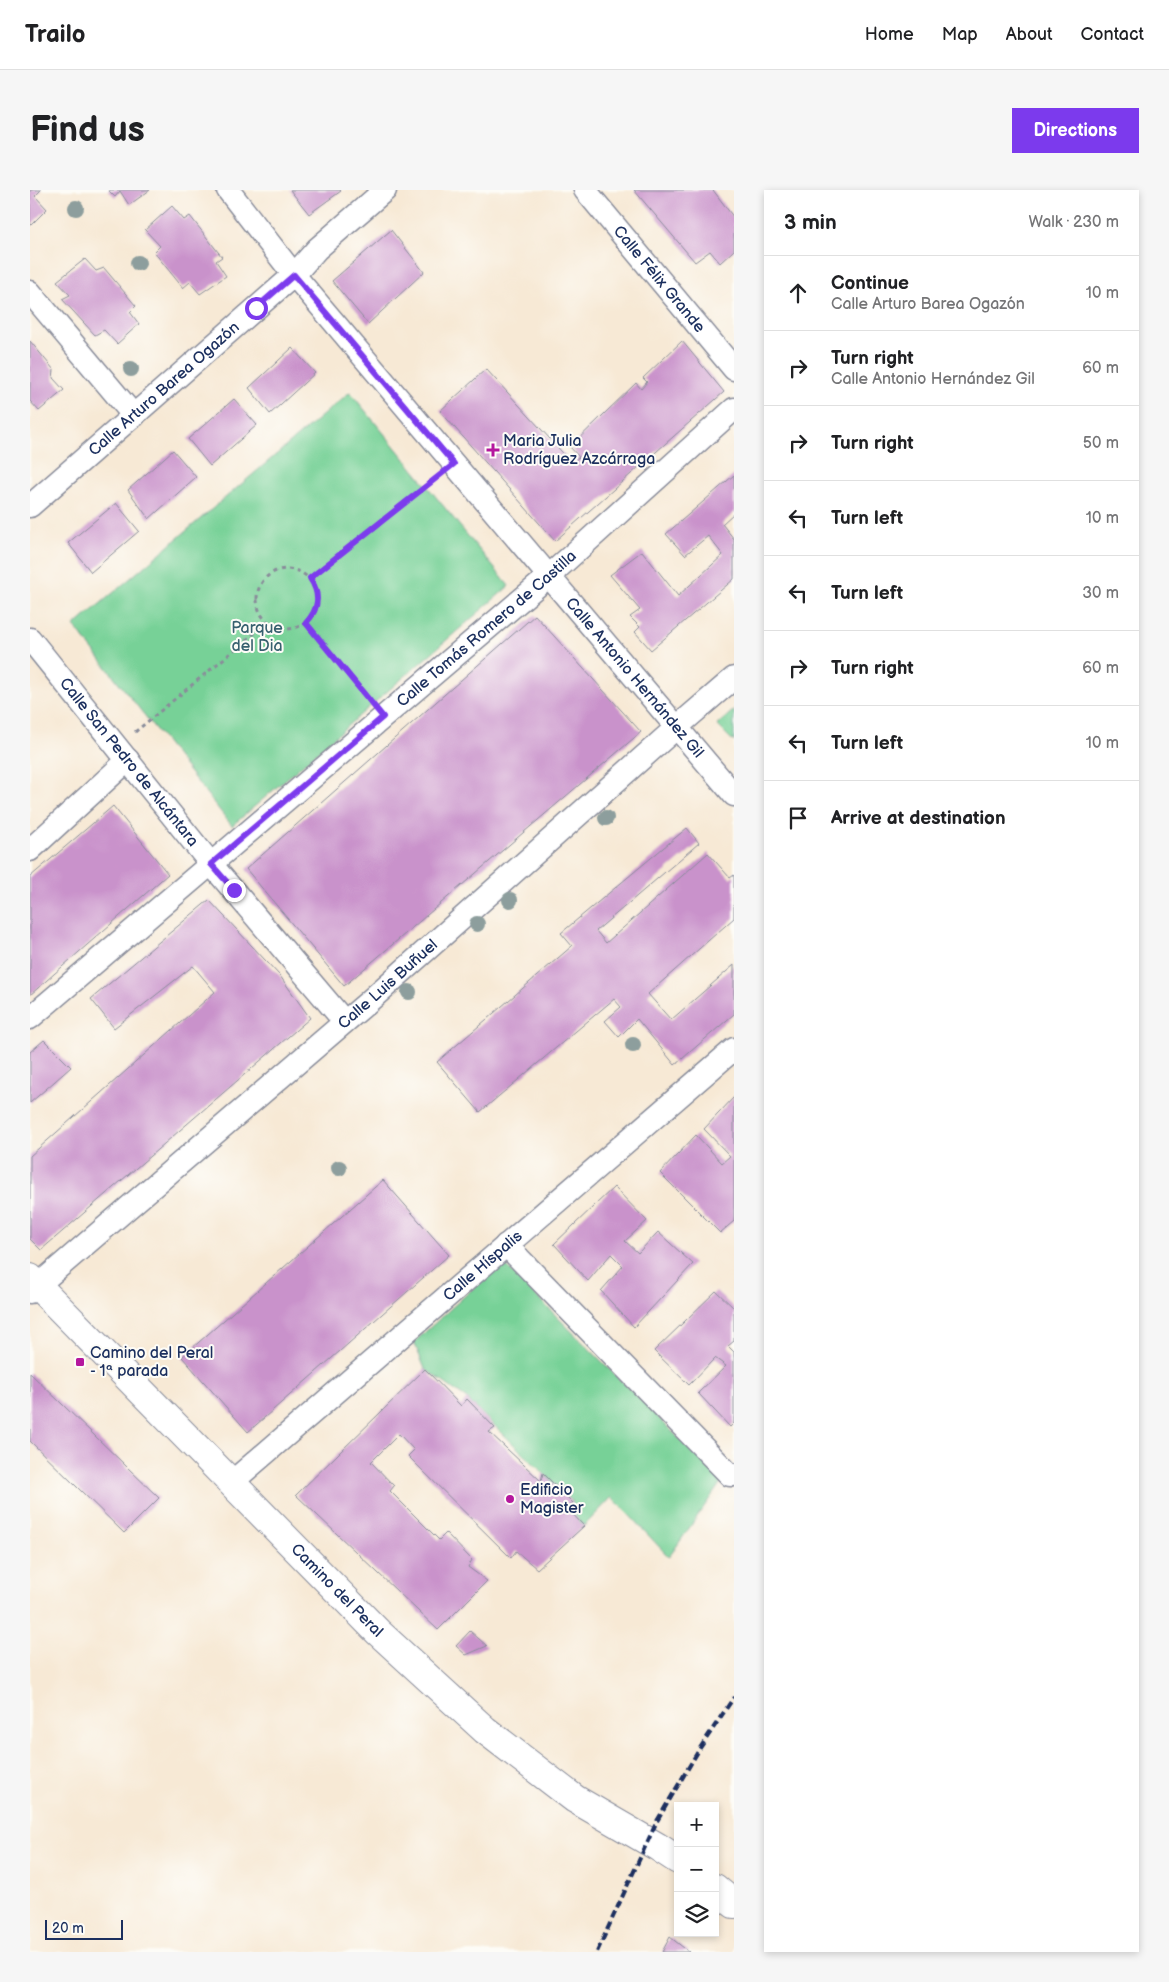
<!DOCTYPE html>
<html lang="en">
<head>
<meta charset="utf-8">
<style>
  :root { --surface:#fff; --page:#f6f6f6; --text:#202124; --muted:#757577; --line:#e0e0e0; --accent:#7c3aed }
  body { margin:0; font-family:"Balsamiq Sans",sans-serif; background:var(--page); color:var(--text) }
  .controls { position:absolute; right:15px; bottom:15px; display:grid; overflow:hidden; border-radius:0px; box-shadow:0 2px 8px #0003 }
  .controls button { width:45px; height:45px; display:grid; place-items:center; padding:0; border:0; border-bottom:1px solid var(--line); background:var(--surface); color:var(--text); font:25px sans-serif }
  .scale { position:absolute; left:15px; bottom:12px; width:78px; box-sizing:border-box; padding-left:5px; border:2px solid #1b2f5e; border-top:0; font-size:14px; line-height:18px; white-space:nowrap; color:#1b2f5e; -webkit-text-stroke:4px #fdfcf7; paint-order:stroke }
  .stop { position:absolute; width:15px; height:15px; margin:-11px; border:4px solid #7c3aed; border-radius:50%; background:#fff }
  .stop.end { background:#7c3aed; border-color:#fff; box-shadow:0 1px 5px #0008 }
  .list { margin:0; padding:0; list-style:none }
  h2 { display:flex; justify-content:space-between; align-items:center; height:65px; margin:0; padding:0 20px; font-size:21px }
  h2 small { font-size:16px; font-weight:400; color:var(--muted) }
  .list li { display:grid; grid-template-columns:32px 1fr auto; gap:15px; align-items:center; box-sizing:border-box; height:75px; padding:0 20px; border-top:1px solid var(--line) }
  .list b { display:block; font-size:19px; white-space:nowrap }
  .list p { margin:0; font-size:16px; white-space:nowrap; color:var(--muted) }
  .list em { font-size:16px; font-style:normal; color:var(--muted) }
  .icon { flex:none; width:28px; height:28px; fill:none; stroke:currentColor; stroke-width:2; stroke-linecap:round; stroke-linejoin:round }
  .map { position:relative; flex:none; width:704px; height:1762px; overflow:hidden; border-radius:0px }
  header { display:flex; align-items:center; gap:30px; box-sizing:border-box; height:70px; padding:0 25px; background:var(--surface); border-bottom:1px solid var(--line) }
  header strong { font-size:24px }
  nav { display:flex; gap:28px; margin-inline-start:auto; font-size:18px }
  .intro { display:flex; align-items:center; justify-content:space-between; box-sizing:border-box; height:120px; padding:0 30px }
  h1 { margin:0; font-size:35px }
  .button { padding:12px 22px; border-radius:0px; background:var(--accent); color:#fff; font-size:18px; font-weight:700 }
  main { display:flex; gap:30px; padding:0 30px }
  aside { flex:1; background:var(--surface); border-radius:0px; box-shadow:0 2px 8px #0003 }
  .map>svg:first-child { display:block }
  .green { fill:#77d197; stroke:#49807a }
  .building { fill:#c992cb }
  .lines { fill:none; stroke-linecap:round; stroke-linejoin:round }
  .minor-casing { stroke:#898c9a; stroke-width:25 }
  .tertiary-casing { stroke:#898c9a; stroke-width:30 }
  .path { stroke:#898c9a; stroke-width:3; stroke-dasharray:4 4; stroke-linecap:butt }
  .minor { stroke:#fff; stroke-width:22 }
  .tertiary { stroke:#fff; stroke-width:28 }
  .rail { stroke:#1b2f5e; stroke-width:4; stroke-dasharray:8 4; stroke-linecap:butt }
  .tree { fill:#8d9e9d }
  .route { stroke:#7c3aed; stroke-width:6 }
  .poi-dot { fill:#b5179e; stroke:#fdfcf7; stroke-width:2 }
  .labels { text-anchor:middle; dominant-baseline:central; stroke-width:4; stroke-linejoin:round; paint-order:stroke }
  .street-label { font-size:16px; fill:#1b2f5e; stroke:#fdfcf7 }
  .poi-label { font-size:16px; fill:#1b2f5e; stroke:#fdfcf7; text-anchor:start }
  .park-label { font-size:16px; fill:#37606f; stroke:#fdfcf7 }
</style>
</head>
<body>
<header>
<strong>Trailo</strong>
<nav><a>Home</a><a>Map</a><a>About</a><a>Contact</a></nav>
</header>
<div class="intro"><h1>Find us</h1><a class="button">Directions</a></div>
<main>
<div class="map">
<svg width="704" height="1762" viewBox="0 0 704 1762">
  <rect width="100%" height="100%" fill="#fdfcf7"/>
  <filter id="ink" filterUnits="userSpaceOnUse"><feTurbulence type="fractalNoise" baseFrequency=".02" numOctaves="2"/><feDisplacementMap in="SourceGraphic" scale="10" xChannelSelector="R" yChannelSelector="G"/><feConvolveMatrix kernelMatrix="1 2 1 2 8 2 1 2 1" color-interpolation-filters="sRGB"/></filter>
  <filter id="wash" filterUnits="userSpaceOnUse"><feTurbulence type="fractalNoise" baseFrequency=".0096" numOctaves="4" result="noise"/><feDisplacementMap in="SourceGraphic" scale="20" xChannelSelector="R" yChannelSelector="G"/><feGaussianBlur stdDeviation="1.12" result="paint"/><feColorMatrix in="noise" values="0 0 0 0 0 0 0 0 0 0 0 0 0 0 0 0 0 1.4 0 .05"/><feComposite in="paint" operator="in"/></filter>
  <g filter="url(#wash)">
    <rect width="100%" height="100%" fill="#f7e9d5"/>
    <path class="green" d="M 320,202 L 479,396 L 202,636 L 44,436 Z
      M 704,520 L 704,552 L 687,535 Z
      M 472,1072 L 692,1291 L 639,1367 L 582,1307 L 554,1336 L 536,1317 L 543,1312 L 437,1209 L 395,1179 L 384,1152 Z"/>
    <g id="blocks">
      <path class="building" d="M 0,0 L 11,0 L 5,6 L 17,19 L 0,36 Z
        M 78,0 L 120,0 L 99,15 L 90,1 L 85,7 Z
        M 260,0 L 310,0 L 311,1 L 279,24 Z
        M 604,0 L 683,0 L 704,28 L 704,60 L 690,73 L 680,61 L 665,72 Z
        M 142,16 L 154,30 L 160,26 L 192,67 L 186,71 L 196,86 L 170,104 L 160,92 L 153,98 L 124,62 L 130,56 L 115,40 Z
        M 361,40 L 394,82 L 338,134 L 302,91 Z
        M 55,69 L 66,81 L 74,78 L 106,116 L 100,122 L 109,134 L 87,154 L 74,140 L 65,145 L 32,109 L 40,105 L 27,91 Z
        M 0,151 L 24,180 L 23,188 L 34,200 L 9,221 L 0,211 Z
        M 652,151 L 694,202 L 525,351 L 410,221 L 456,179 L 542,273 L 549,267 L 540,257 L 606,193 L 611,199 L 617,192 L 613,188 Z
        M 262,158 L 285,183 L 240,224 L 219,198 Z
        M 204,209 L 227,235 L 180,276 L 158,249 Z
        M 143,260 L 166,287 L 119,329 L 98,300 Z
        M 704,285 L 704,323 L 692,334 L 704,349 L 704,389 L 621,460 L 605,442 L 610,437 L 600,427 L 610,420 L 580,385 L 612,361 L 648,406 L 693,365 L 678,346 L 655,365 L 636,344 Z
        M 86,313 L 109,341 L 61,382 L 38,353 Z
        M 505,425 L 611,542 L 314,796 L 216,679 Z
        M 83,616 L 138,684 L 0,805 L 0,687 Z
        M 657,638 L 669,653 L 566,741 L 576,753 L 678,663 L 700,688 L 704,685 L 704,728 L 618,804 L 641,830 L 704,775 L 704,824 L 645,875 L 607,829 L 589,847 L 575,831 L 591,817 L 584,809 L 450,922 L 407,872 L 542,756 L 531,743 Z
        M 179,710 L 250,786 L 280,828 L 11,1060 L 0,1049 L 0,966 L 185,802 L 163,776 L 84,838 L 61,809 Z
        M 14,850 L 41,877 L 0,913 L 0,862 Z
        M 704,907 L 704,1031 L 690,1043 L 630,983 L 666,945 L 692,973 L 700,966 L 674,939 Z
        M 353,990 L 419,1065 L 218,1242 L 152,1167 Z
        M 584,997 L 617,1031 L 595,1051 L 608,1063 L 628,1042 L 663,1074 L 604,1137 L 571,1101 L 593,1076 L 581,1064 L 558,1091 L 524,1054 Z
        M 686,1101 L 704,1118 L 704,1151 L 698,1156 L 704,1162 L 704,1233 L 700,1237 L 668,1203 L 696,1176 L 685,1168 L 659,1195 L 624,1161 Z
        M 395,1179 L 431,1216 L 437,1209 L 465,1238 L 459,1242 L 511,1291 L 513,1283 L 543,1313 L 536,1317 L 554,1336 L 507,1379 L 486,1361 L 481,1368 L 378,1266 L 384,1260 L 369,1244 L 341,1272 L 364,1296 L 360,1301 L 409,1350 L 416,1343 L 442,1370 L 438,1377 L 457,1391 L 408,1440 L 266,1305 Z
        M 0,1183 L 129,1308 L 94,1343 L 0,1251 Z
        M 440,1441 L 457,1456 L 436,1465 L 426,1456 Z
        M 640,1747 L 659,1762 L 632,1762 Z"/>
    </g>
  </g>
  <g filter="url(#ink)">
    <use href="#blocks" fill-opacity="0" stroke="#898c9a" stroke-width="1"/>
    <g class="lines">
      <g class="minor-casing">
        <g id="minor">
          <path id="s1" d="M 198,0 L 264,85 L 704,605"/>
          <path id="s2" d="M 555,0 L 704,179"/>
          <path d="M 0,102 L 104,226"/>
          <path id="s3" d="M 0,316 L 264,85 L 287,59 L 355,0"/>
          <path id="s4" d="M 0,449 L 181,674 L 314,831"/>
          <path d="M 0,660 L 98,570"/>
          <path id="s5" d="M 0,828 L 519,386 L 704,219"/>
          <path d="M 476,1055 L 700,1285 L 704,1285"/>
          <path id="s6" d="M 0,1102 L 337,813 L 647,537 L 704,488"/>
          <path id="s7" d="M 202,1292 L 704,859"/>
        </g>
      </g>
      <g class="tertiary-casing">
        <g id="tertiary">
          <path id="s8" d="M 0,1088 L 348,1442 L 455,1540 L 545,1609 L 628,1657 L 648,1670"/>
          <path d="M 685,1698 L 704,1714"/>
        </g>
      </g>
      <path class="path" d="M227 409a30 30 0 1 1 60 0a30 30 0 1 1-60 0Z
        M 280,388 L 405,289
        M 276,433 L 339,509
        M 105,542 L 238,432"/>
      <use href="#minor" class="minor"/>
      <use href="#tertiary" class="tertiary"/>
      <path class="rail" d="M 567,1762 L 627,1631 L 670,1558 L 704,1507"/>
    </g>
    <g class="tree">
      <circle cx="46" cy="18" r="8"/>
      <circle cx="108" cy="73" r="8"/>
      <circle cx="101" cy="179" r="8"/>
      <circle cx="576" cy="628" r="8"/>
      <circle cx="480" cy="710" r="8"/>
      <circle cx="447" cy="734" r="8"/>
      <circle cx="379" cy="802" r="8"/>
      <circle cx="603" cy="855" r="8"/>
      <circle cx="309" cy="978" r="8"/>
    </g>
  </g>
  <g class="lines" filter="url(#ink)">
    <path class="route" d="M 204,700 L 181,674 L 353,527 L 276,433 C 289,419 291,405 280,388 L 424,274 L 264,85 L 226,118"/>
  </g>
  <g class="poi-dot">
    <path d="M460.5 252.5h5v5h5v5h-5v5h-5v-5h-5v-5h5z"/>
    <rect x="45" y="1167" width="10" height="10" rx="2.5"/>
    <circle cx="480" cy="1309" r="5"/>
  </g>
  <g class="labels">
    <g class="street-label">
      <text stroke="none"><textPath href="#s2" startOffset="116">Calle Félix Grande</textPath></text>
      <text stroke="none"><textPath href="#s3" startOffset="178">Calle Arturo Barea Ogazón</textPath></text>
      <text stroke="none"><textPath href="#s5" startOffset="600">Calle Tomás Romero de Castilla</textPath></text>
      <text stroke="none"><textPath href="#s1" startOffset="635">Calle Antonio Hernández Gil</textPath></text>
      <text stroke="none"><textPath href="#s4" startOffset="158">Calle San Pedro de Alcántara</textPath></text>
      <text stroke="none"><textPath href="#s6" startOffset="472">Calle Luis Buñuel</textPath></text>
      <text stroke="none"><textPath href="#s7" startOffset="331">Calle Híspalis</textPath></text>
      <text stroke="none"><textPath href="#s8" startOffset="438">Camino del Peral</textPath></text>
    </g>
    <g class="poi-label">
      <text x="473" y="251">Maria Julia<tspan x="473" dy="18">Rodríguez Azcárraga</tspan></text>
      <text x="60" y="1163">Camino del Peral<tspan x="60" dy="18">- 1ª parada</tspan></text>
      <text x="490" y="1300">Edificio<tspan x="490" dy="18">Magister</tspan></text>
    </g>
    <g class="park-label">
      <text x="227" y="438">Parque<tspan x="227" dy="18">del Dia</tspan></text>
    </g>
  </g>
</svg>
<div class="controls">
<button>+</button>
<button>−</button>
<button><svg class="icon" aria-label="layers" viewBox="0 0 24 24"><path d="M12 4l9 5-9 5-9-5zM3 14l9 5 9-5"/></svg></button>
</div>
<div class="scale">20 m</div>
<div class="stop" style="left:226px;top:118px"></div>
<div class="stop end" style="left:204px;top:700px"></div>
</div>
<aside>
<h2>3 min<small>Walk · 230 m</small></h2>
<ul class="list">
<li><svg class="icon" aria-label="ahead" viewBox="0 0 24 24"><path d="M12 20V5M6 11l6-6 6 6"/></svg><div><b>Continue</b><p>Calle Arturo Barea Ogazón</p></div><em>10 m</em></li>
<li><svg class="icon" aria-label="right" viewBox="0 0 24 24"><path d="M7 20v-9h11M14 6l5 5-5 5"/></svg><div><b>Turn right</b><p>Calle Antonio Hernández Gil</p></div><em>60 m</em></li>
<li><svg class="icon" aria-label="right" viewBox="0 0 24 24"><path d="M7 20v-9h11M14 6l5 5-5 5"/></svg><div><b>Turn right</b></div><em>50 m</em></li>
<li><svg class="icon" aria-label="left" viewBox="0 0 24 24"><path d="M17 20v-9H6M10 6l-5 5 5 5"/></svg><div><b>Turn left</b></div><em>10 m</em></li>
<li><svg class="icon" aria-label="left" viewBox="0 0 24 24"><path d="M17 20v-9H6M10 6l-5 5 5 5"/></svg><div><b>Turn left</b></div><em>30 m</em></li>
<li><svg class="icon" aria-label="right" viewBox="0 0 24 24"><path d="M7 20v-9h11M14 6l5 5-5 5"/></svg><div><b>Turn right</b></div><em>60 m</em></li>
<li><svg class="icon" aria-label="left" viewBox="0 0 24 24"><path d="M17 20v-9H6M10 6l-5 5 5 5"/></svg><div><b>Turn left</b></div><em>10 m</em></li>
<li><svg class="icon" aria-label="arrive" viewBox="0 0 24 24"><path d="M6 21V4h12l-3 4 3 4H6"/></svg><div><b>Arrive at destination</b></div></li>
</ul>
</aside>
</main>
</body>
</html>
